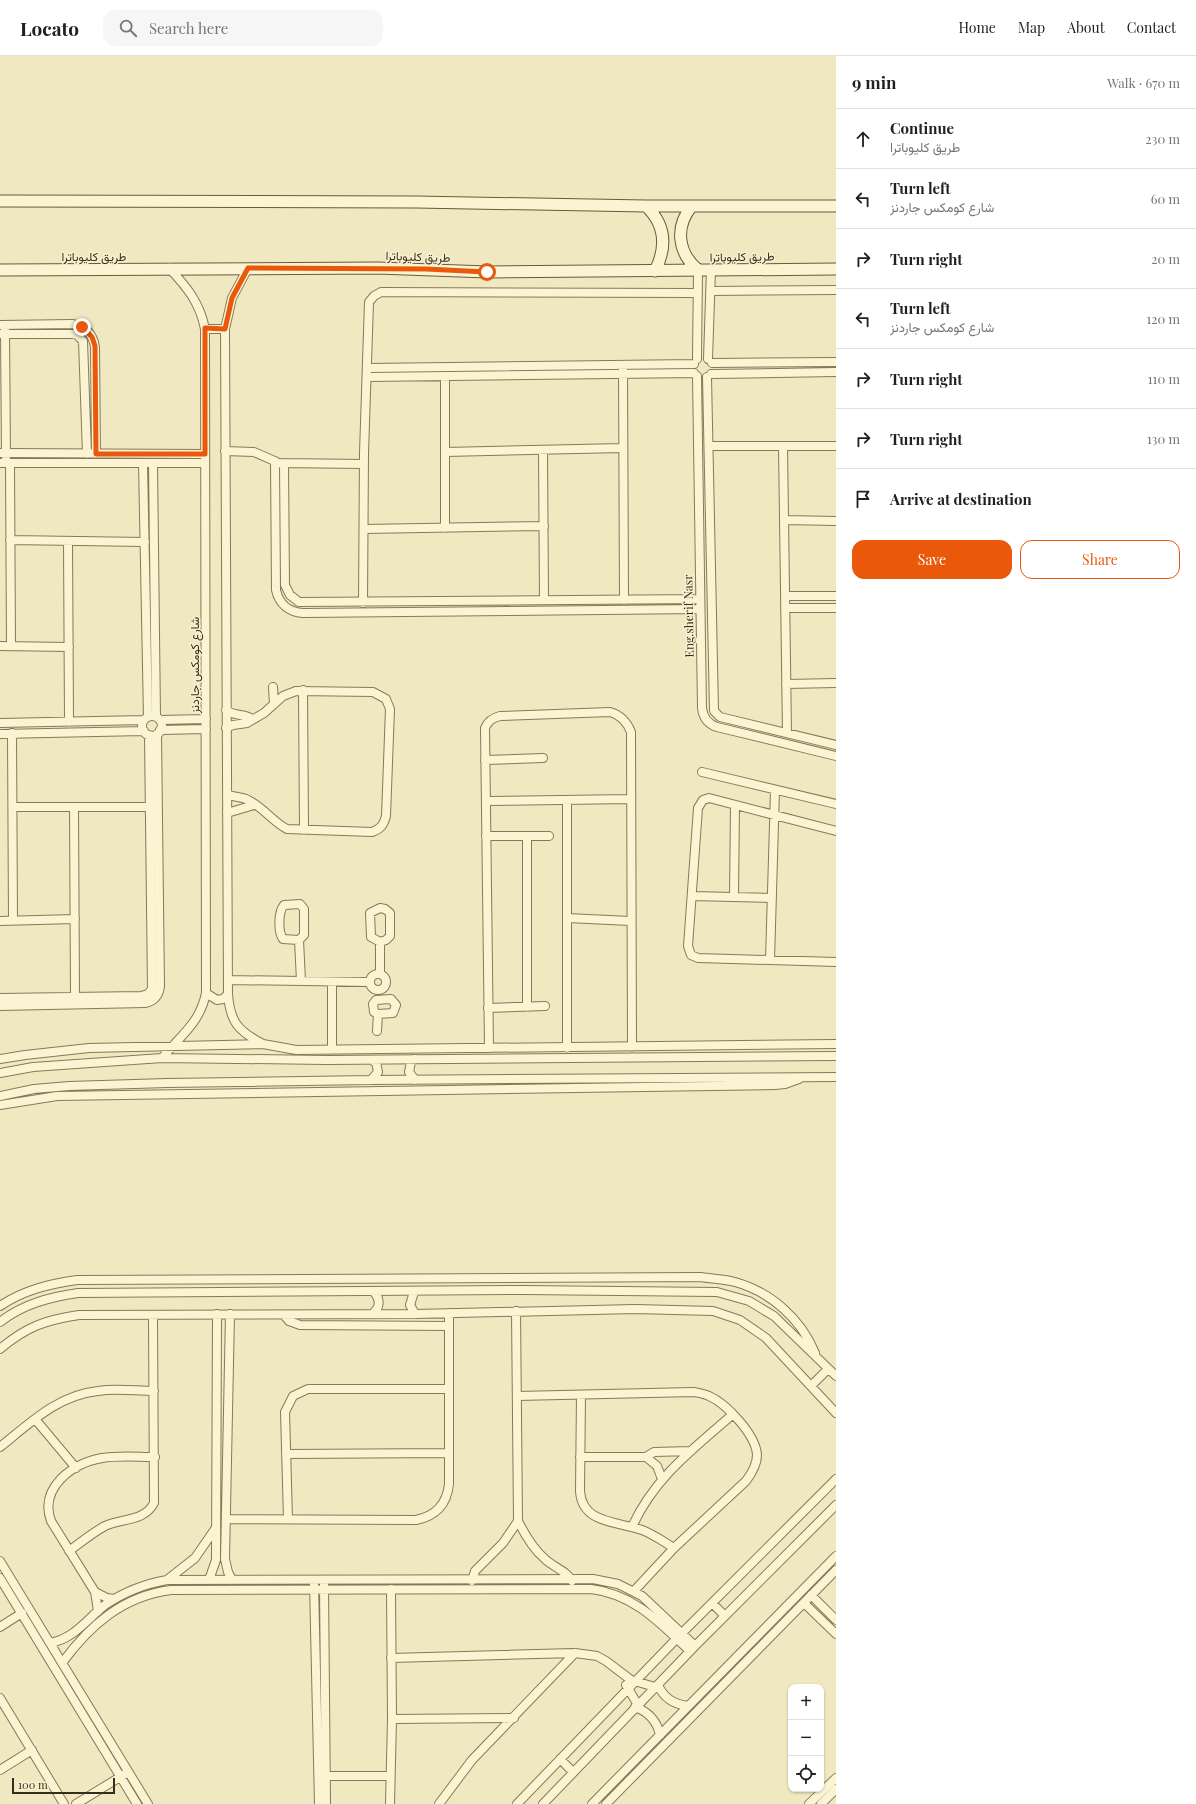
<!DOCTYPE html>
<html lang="en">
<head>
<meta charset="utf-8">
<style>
  :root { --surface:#fff; --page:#f6f6f6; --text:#202124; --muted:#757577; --line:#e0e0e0; --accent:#ea580c }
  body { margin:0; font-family:"Playfair Display",Vazirmatn,serif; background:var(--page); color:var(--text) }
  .controls { position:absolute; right:12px; bottom:12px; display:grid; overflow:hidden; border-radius:8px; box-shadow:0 1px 3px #0004 }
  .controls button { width:36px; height:36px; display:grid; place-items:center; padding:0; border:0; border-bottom:1px solid var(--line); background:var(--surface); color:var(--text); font:20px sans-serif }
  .scale { position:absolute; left:12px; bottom:10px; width:103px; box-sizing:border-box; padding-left:4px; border:2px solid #382d1c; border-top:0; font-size:11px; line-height:14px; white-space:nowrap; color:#382d1c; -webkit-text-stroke:3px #f7f1d0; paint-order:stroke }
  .stop { position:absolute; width:12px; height:12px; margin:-9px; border:3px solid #ea580c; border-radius:50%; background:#fff }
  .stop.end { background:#ea580c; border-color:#fff; box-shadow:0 1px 4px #0008 }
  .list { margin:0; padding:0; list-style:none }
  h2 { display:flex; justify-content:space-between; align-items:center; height:52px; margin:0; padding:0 16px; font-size:17px }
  h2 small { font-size:13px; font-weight:400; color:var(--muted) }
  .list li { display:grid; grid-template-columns:26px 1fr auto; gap:12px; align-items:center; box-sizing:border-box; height:60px; padding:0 16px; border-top:1px solid var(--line) }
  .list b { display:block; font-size:15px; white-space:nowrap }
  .list p { margin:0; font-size:13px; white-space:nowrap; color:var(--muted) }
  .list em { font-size:13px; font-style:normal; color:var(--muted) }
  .actions { display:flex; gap:8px; padding:12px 16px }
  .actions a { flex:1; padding:9px 0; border:1px solid var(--accent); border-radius:12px; text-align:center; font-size:14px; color:var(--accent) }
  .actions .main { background:var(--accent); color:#fff }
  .icon { flex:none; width:22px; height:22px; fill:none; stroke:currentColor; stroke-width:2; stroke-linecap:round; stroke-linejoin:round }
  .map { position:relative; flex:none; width:836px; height:1748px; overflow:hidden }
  header { display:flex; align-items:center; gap:24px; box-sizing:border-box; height:56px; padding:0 20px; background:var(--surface); border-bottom:1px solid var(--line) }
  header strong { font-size:19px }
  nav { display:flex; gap:22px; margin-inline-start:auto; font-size:14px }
  .search { width:280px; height:36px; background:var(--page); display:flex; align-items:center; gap:10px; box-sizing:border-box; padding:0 14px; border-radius:12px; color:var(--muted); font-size:15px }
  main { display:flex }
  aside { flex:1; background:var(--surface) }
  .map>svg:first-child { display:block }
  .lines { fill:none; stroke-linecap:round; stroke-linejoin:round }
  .minor-casing { stroke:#897857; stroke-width:10 }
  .secondary-casing { stroke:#6b593a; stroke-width:13 }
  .minor { stroke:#faf4d3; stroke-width:8 }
  .secondary { stroke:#faf4d3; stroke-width:11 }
  .route { stroke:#ea580c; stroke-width:5 }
  .labels { text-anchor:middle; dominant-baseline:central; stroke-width:3; stroke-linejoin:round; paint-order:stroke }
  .street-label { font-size:12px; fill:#382d1c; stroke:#f7f1d0 }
</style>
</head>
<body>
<header>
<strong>Locato</strong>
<div class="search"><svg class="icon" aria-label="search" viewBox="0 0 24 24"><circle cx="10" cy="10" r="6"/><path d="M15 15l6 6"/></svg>Search here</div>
<nav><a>Home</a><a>Map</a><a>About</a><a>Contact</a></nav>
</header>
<main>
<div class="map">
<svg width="836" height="1748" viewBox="0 0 836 1748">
  <rect width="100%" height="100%" fill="#efe8c0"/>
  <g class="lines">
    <g class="minor-casing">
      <path id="minor" d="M 248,212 L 232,242 L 225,273 L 228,938 C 230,966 238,975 263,988
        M 711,235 L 836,234
        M 0,269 L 72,268 C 85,270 93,278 95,291 L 96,398
        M 205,273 L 225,273
        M 5,274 L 6,402
        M 0,278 L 73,278 L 77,279 L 83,285 L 87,398
        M 697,303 L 698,214
        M 708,303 L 711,213
        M 712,307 L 836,306
        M 368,312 L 694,308
        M 623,313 L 624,544
        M 711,318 L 836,316
        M 445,320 L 445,472
        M 697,320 L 702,652 C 703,662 708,668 717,671 L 836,700
        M 368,321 L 694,317
        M 707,321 L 714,655 L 720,661 L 836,689
        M 709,390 L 836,390
        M 783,390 L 787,677
        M 543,394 L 544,544
        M 225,395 L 254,396 L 279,407 L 364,408
        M 445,396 L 623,392
        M 0,397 L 205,398
        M 275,405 L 276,534 C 279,548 289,556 303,557 L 700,553
        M 0,407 L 205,407
        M 10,407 L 11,590
        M 143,407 L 148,661
        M 153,407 L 156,661
        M 284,407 L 285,529 L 290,539 L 299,546 L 700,543
        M 784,464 L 836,465
        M 364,473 L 544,470
        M 10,484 L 145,486
        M 68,485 L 69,666
        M 785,540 L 836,540
        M 363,547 L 364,397 L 369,246 L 374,240 L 381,236 L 698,237
        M 785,552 L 836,552
        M 0,590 L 69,591
        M 786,628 L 836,627
        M 273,631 L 274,648
        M 303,634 L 304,774
        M 226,654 C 235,661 245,657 252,663
        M142 670a10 10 0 1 1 20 0a10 10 0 1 1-20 0Z
        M 160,664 L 206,663
        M 0,667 L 144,664
        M 226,672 L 233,669 L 247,667 L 264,657 L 283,640 L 296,635 L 373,636 L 386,643 L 390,653 L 386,760 C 384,768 381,773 372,776 L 287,773 C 273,766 263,751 248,744 C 241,740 234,742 227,738
        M 160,674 L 206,673
        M 12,677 L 13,864
        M 0,678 L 144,675
        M 485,704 L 543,702
        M 702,716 L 836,748
        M 486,745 L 631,743
        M 13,751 L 150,751
        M 74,751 L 75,940
        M 227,757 L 254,749
        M 836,775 L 709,742 L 703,744 L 698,752 L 688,890 L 691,899 L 698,902 L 836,906
        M 486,780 L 549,780
        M 692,840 L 772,842
        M 734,841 L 735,749
        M 300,848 L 304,853 L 304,879 L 299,884 L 283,883 C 278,876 278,856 284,849 Z
        M 380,852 L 385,853 L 390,857 L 390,880 L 386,884 L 380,886 L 371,881 L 370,857 Z
        M 567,862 L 630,865
        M 0,865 L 75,863
        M 299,884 L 301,925
        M 380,886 L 380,918
        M 770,904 L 775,734
        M370 926a8 8 0 1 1 16 0a8 8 0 1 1-16 0Z
        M 228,924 L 369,926
        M 206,937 L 217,944 L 223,943 L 228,938
        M 0,942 L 141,940 L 148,938 L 152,933 L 149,679
        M 391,943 L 396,949 L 393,957 L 378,958 L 374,956 L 373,948 L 376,944 Z
        M 0,950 L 145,947 C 155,945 159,939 160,930 L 157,678
        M 527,951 L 527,780
        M 488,952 L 545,950
        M 377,975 L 378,958
        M 489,992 L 485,672 C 488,665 492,662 500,660 L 610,656 C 621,659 627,666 631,676 L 632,991
        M 567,992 L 567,744
        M 332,993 L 332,926
        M 162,1002 C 181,979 200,967 206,937 L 205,273 C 200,247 187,231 169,212
        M 0,1003 L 25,999 L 89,992 L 263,988 L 296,994 L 836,988
        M 371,1004 L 376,1006 L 378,1016 L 371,1024
        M 0,1017 L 33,1011 L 162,1002 L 327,1004 L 836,1000
        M 415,1024 L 409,1016 L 411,1006 L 415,1003
        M 0,1040 L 34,1033 L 69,1030 L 167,1027 L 371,1024 L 836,1021
        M 0,1049 L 57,1040 L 775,1029 L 785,1028 L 799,1023
        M 414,1236 L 410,1249 L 415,1258
        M 0,1250 C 24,1234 49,1228 77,1224 L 701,1221 C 712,1223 724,1223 735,1226 C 771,1236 801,1263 815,1297
        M 516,1255 L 518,1465 C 525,1479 533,1493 545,1503 C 553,1511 567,1515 572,1525
        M 230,1258 L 225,1503 L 228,1516 L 232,1524
        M 372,1258 C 380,1252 381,1244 374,1236
        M 284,1259 L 289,1265 L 300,1269 L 449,1270
        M 0,1266 C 23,1248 50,1241 78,1237 L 523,1234 L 717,1236 L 749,1245 L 774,1260 L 836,1320
        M 0,1293 C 26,1271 45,1264 79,1259 L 415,1258 L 635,1253 L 713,1255 L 740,1264 L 766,1282 L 836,1357
        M 811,1330 L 828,1313
        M 581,1339 L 580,1435 C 582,1468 617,1465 642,1474 C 653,1478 664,1486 674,1492
        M 517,1340 L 694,1336 C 699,1337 705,1338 709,1340 C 727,1348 756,1379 757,1399 C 757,1409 752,1417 746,1425 L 674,1492 L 634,1535
        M 35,1363 L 76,1412
        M 0,1391 C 30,1367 58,1339 98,1335 C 116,1332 136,1335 154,1335
        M 286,1398 L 448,1397
        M 580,1401 L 646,1401 L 657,1410 L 662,1423
        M 646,1401 L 654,1396 L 691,1395
        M 226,1463 L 416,1464 C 436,1460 447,1448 449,1428 L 449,1257
        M 288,1463 L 285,1356 L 293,1340 L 308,1333 L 448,1333
        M 632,1471 C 654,1422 693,1393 732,1359
        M 69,1495 C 80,1487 92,1477 105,1470 C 122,1462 144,1466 154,1447 L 153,1260
        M 0,1505 L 148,1748
        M 0,1522 L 137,1748
        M 167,1524 L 195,1502 L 215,1473
        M 209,1524 L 216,1504 L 217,1258
        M 472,1525 L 475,1515 L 503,1487 L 518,1465
        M 314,1528 L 319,1748
        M 324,1529 L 326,1748
        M 95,1536 L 107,1542 L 114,1543
        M 811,1539 L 836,1564
        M 712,1547 L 725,1560
        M 804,1547 L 836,1578
        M 98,1555 L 95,1536 L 51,1465 C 39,1432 72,1407 102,1402 C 119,1399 138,1401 155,1401
        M 0,1571 L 22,1557
        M 50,1587 C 74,1583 87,1563 105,1549 C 124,1536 144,1528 167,1524 L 593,1523 L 618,1528 L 642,1540 L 695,1590
        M 391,1602 L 575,1597 L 597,1600 L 606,1605 L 631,1624 L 655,1631
        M 62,1607 C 90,1569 123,1540 171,1534 L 591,1533 C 634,1538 660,1567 690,1595
        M 626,1629 L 638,1649
        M 658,1629 C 664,1642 673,1648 688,1650
        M 0,1642 L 64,1748
        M 635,1651 C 649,1656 657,1665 660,1679
        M 392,1663 L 514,1662
        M 560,1703 L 573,1716
        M 0,1714 L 32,1694
        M 326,1720 L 390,1720
        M 76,1748 L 125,1718
        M 390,1748 L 392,1663 L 391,1533
        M 439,1748 L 472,1704 L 575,1597
        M 517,1748 L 682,1577 L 836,1423
        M 543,1748 L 695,1590 L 836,1449
        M 592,1748 L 836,1500
        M 606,1748 L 836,1514
        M 809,1748 L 836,1722
        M 821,1748 L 836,1733"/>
    </g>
    <g class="secondary-casing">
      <path id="secondary" d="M 0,145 L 416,146 L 646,150 L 836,150
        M 646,150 C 666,169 667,191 655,215
        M 692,150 C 675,170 677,196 698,214
        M 0,214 L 378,212 L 487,216 L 836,213"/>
    </g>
    <use href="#minor" class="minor"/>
    <use href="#secondary" class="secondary"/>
  </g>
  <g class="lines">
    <path class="route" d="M 82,271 L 92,281 L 95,290 L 96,398 L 205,398 L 205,272 L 225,273 L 232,242 L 248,212 L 426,213 L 487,216"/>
  </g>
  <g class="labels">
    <g class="street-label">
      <text x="94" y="200">طريق كليوباترا</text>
      <text transform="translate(418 200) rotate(2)">طريق كليوباترا</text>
      <text transform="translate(742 200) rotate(-1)">طريق كليوباترا</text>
      <text transform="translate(688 560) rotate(-91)">Eng.sherif Nasr</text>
      <text transform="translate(194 609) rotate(-90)">شارع كومكس جاردنز</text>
    </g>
  </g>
</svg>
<div class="controls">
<button>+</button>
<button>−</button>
<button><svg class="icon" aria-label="locate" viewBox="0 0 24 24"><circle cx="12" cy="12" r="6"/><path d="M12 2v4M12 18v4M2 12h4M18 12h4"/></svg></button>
</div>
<div class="scale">100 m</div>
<div class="stop" style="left:487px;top:216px"></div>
<div class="stop end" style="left:82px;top:271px"></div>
</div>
<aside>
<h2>9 min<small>Walk · 670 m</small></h2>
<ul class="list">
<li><svg class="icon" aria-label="ahead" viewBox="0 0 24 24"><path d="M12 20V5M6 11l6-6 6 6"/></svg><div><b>Continue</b><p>طريق كليوباترا</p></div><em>230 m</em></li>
<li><svg class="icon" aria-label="left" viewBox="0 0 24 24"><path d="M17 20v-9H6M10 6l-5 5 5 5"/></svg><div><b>Turn left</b><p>شارع كومكس جاردنز</p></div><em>60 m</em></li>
<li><svg class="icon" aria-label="right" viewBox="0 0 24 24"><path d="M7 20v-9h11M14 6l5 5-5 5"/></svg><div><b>Turn right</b></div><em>20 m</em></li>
<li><svg class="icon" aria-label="left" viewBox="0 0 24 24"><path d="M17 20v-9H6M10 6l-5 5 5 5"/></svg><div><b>Turn left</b><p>شارع كومكس جاردنز</p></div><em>120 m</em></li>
<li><svg class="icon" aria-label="right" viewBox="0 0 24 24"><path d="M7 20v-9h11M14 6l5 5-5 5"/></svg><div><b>Turn right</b></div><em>110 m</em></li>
<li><svg class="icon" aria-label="right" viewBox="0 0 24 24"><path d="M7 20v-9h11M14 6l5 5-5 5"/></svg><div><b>Turn right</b></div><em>130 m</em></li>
<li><svg class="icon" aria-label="arrive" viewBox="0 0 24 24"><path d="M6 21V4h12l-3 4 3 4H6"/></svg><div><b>Arrive at destination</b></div></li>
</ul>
<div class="actions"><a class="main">Save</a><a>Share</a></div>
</aside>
</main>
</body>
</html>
